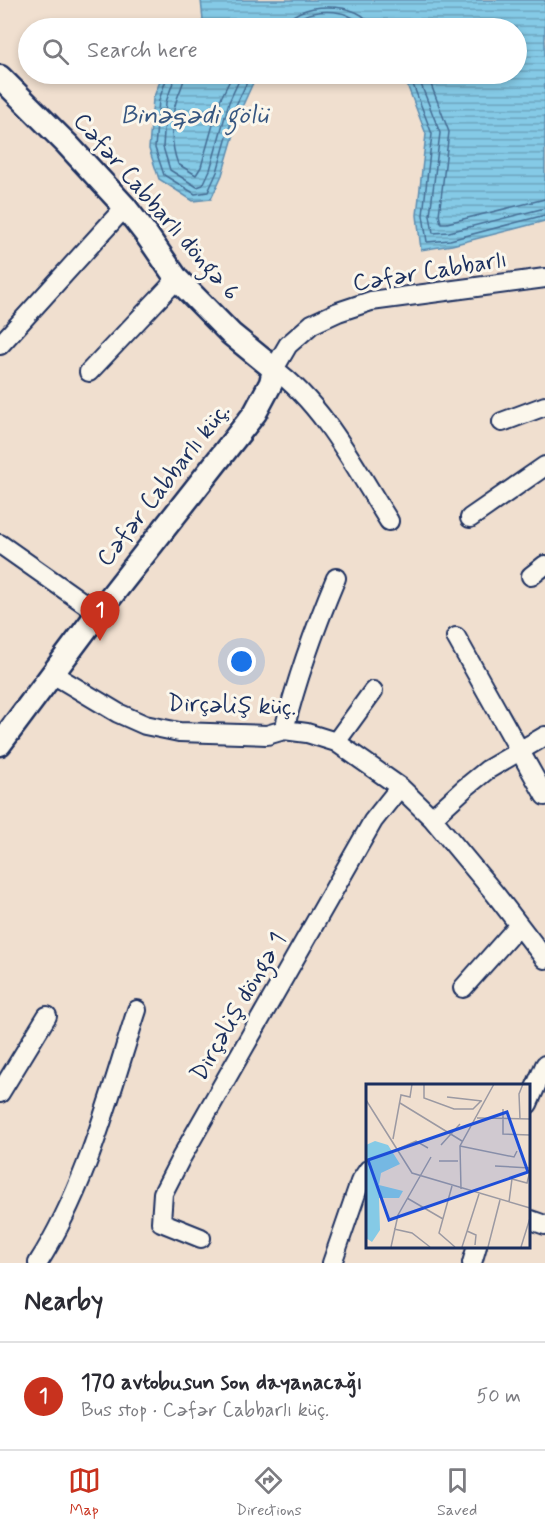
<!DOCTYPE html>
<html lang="en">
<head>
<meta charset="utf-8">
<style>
  :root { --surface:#fff; --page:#f7f7f7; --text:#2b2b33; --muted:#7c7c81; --line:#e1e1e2; --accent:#c8321e }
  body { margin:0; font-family:Mynerve,sans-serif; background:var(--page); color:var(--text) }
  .you { position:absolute; left:242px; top:662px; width:21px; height:21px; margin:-15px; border:4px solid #fff; border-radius:50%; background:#1a73e8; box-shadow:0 0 0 9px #1a73e833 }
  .badge { display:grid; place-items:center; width:39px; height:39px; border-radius:50%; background:var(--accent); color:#fff; font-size:20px; font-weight:700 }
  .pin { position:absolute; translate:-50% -50px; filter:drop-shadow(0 2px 3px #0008) }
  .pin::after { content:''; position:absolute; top:32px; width:21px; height:18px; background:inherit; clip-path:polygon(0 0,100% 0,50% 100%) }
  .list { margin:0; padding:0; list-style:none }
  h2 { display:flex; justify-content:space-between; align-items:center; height:78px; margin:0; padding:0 24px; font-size:26px }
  h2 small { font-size:20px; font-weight:400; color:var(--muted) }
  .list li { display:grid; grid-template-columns:39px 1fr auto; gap:18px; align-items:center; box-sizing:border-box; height:108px; padding:0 24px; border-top:2px solid var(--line) }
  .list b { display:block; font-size:22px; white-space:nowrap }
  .list p { margin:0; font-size:20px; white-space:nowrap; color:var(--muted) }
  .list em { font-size:20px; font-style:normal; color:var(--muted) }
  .icon { flex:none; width:33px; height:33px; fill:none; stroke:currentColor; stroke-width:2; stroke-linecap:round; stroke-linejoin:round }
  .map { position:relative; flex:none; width:545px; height:1263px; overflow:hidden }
  .search { position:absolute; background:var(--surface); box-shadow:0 3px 9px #0003; left:18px; right:18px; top:18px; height:66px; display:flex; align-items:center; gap:15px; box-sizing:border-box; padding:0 21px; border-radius:33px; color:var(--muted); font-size:22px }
  .sheet { height:186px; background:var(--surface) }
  nav { display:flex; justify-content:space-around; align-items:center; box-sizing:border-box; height:84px; border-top:2px solid var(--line); background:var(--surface); font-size:16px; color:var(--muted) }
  nav a { display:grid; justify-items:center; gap:3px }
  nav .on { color:var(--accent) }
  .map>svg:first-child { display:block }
  .water { fill:url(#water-rules); stroke:#5b8cb0; stroke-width:1.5 }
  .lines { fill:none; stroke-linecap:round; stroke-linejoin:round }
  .shore { stroke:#456d94; stroke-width:1.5 }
  .minor-casing { stroke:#1b2f5e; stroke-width:22 }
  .tertiary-casing { stroke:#1b2f5e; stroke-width:27 }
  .minor { stroke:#fbf7ec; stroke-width:18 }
  .tertiary { stroke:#fbf7ec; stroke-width:22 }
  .labels { text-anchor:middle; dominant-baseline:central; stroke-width:6; stroke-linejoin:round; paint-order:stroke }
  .street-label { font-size:24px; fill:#1b2f5e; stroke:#fbf7ec }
  .water-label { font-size:26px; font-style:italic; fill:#365680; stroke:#fbf7ec }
  .inset-road { fill:none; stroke:#9b99a2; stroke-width:1.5 }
  .view { fill:#1d4ed8; fill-opacity:0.15; stroke:#1d4ed8; stroke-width:3 }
  .inset-edge { fill:none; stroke:#1b2f5e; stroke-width:3 }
</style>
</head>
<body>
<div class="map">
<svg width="545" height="1263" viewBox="0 0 545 1263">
  <defs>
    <pattern id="water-rules" width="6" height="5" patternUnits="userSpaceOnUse" patternTransform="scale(1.5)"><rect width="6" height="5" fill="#85cae6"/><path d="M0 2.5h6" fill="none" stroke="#6ca4be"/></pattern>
  </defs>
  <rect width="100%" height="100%" fill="#f0dfcf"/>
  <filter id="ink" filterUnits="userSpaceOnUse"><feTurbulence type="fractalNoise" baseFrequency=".0167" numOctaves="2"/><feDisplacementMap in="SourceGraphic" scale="12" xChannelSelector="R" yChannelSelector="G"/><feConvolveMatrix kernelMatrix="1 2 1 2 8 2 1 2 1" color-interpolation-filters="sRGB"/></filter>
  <g filter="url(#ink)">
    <path class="water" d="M 201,0 L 545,0 L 545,221 L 452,245 L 421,250 L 417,215 L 426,134 L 403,74 L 516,74 L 516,28 L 362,28 L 340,19 L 309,20 L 297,28 L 194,28 L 203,20 Z
      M 163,74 L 257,74 L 242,107 L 222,175 L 211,199 L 193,201 L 159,179 L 149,149 L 153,99 Z"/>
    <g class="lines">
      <path class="shore" d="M 286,28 C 288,0 368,0 370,28
        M 294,28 C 296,11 327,10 341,13 C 347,14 353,18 359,21 L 362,28
        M 168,74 L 159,100 L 155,148 L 164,175 L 195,194 L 208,192 L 217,172 L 236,105 L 251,74
        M 176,74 L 166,102 L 163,147 L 170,170 L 197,187 L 203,185 L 210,170 L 229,102 L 242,74
        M 185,74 C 184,84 179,92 176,102 C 170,121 171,146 178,164 L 196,175 L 201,167 L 220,100 L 233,74
        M 409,74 L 432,134 L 423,215 L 427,242 L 450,240 L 545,215
        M 417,74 L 440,133 L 430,215 L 433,233 L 449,232 L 545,208
        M 427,74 L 449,132 L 439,215 L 441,223 L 447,223 L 545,199"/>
      <g class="minor-casing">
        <path id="minor" d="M 0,345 L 125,207
          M 89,372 L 177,279
          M 502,422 L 545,406
          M 470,518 L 545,466
          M 389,521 C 356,469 324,405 274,369 L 288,345 L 312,324 L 338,312 L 371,301 L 545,278
          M 0,544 L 98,613
          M 531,576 L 545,565
          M 456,637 L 545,796
          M 51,673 L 118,713 L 145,725 L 179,732 L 267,735 L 284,730 L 307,733 L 336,742 L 400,787 L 432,818 L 496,895 L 545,959
          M 284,730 C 297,678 315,628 336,578
          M 336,742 L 373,691
          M 432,818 L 466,787 L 487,770 L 545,736
          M 463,988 L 519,925
          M 0,1093 L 47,1016
          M 528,1104 L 545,1065
          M 528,1219 L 545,1225
          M 201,1238 L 161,1222 L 163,1193 L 181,1158 L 373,821 L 400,787
          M 38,1263 C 87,1186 109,1096 137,1010
          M 332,1263 L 360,1182 L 368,1170
          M 472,1263 L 477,1246"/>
      </g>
      <g class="tertiary-casing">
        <path id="tertiary" d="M 0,77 L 67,144 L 125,207 L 146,234 L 177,279 L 231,334 L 274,369 L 271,383 L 255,413 L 98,613 L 0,744"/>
      </g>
      <use href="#minor" class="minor"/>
      <use href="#tertiary" class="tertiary"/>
    </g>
  </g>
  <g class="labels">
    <g class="street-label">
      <text transform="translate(156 207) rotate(49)">Cəfər Cabbarlı döngə 6</text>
      <text transform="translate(430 272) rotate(-9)">Cəfər Cabbarlı</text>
      <text transform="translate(164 485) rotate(-52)">Cəfər Cabbarlı küç.</text>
      <text transform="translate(232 706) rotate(2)">Dirçəliş küç.</text>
      <text transform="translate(239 1007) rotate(-60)">Dirçəliş döngə 1</text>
    </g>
    <g class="water-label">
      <text x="194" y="116">Binəqədi gölü</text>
    </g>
  </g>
  <g transform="translate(366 1084)">
    <rect width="164" height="164" fill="#f0dfcf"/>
    <path d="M 9,57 L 22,61 L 34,80 L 15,89 L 13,101 L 37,107 L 33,114 L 13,114 L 14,146 L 6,158 L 0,154 L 0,61 Z" fill="#85cae6"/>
    <path class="inset-road" d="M 58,0 L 58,14 L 88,25 L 107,25 L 115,17M 81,13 L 116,17M 0,16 L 46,89 L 164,124M 34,19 L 96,57M 137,25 L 137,50 L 164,51M 111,34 L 164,35M 154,35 L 153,10 L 157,0M 27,55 L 35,11 L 44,13 L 46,0M 75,61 L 94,40M 94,62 L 148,73 L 151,67M 32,65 L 50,57 L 62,64M 73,77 L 92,77M 129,82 L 164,84M 86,102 L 73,149 L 89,163M 95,105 L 94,62 L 128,0M 41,114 L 77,135M 143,118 L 146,95 L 161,99 L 164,87M 28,145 L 46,149 L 64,163M 101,147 L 110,151 L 109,161M 25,163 L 32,131 L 65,73M 96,163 L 113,110M 122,163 L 134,116M 155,163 L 164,134"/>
    <path class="view" d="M 141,28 L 162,88 L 23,136 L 2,76 Z"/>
    <rect width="164" height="164" class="inset-edge"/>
  </g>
</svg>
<div class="you"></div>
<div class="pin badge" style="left:100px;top:641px">1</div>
<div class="search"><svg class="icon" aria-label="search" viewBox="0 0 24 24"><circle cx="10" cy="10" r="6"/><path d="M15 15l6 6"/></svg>Search here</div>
</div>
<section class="sheet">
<h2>Nearby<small></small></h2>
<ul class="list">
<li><span class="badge">1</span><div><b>170 avtobusun son dayanacağı</b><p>Bus stop · Cəfər Cabbarlı küç.</p></div><em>50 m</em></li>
</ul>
</section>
<nav>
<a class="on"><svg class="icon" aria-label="map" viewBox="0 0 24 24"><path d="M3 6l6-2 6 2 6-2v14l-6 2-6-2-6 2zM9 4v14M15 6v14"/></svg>Map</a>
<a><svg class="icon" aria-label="directions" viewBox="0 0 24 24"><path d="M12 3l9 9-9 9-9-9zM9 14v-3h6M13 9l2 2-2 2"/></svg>Directions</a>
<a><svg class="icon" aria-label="saved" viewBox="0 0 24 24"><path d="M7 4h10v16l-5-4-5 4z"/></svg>Saved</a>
</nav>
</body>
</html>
